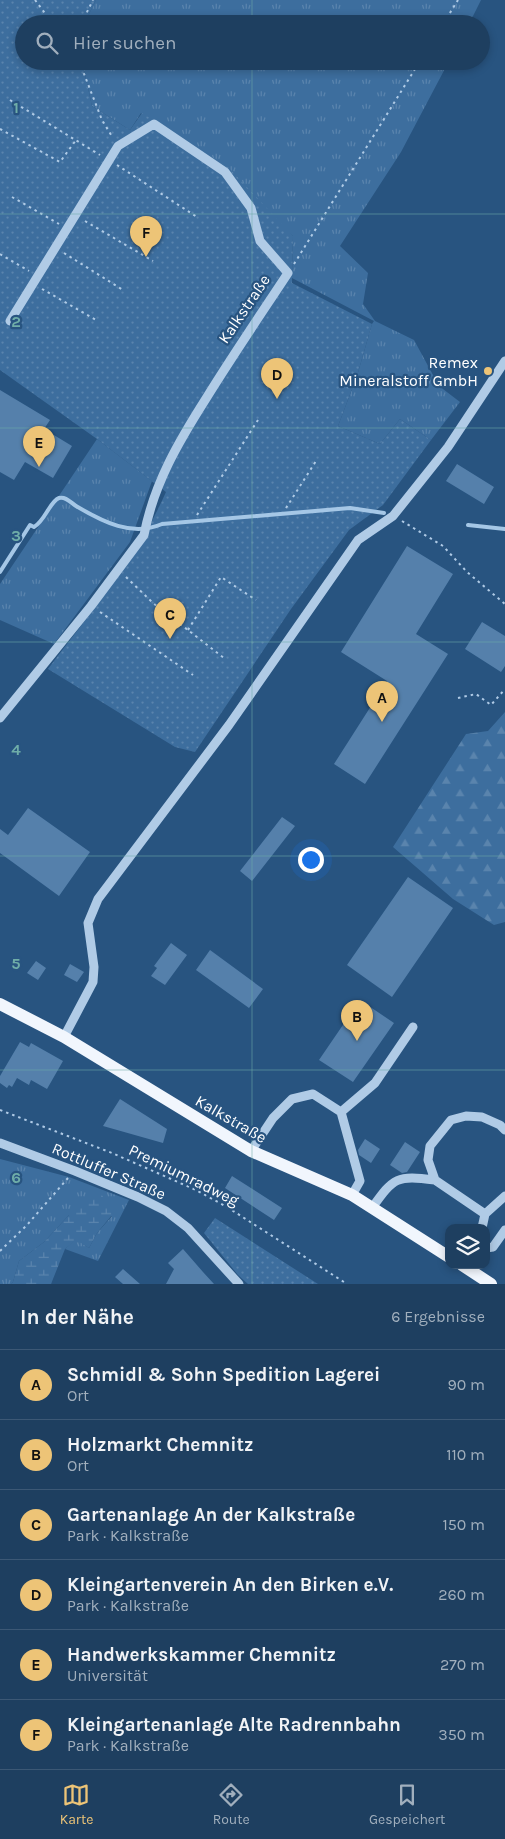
<!DOCTYPE html>
<html lang="de">
<head>
<meta charset="utf-8">
<style>
  :root { --surface:#1e3f60; --page:#2b4a69; --text:#f1f3f6; --muted:#a1afbd; --line:#3c5875; --accent:#edc477 }
  body { margin:0; font-family:Karla,sans-serif; background:var(--page); color:var(--text) }
  .controls { position:absolute; right:15px; bottom:15px; display:grid; overflow:hidden; border-radius:10px; box-shadow:0 2px 8px #0003 }
  .controls button { width:45px; height:45px; display:grid; place-items:center; padding:0; border:0; border-bottom:1px solid var(--line); background:var(--surface); color:var(--text); font:25px sans-serif }
  .you { position:absolute; left:310px; top:859px; width:18px; height:18px; margin:-12px; border:4px solid #fff; border-radius:50%; background:#1a73e8; box-shadow:0 0 0 8px #1a73e833 }
  .badge { display:grid; place-items:center; width:32px; height:32px; border-radius:50%; background:var(--accent); color:#111; font-size:16px; font-weight:700 }
  .pin { position:absolute; translate:-50% -41px; filter:drop-shadow(0 1px 2px #0008) }
  .pin::after { content:''; position:absolute; top:26px; width:18px; height:15px; background:inherit; clip-path:polygon(0 0,100% 0,50% 100%) }
  .list { margin:0; padding:0; list-style:none }
  h2 { display:flex; justify-content:space-between; align-items:center; height:65px; margin:0; padding:0 20px; font-size:21px }
  h2 small { font-size:16px; font-weight:400; color:var(--muted) }
  .list li { display:grid; grid-template-columns:32px 1fr auto; gap:15px; align-items:center; box-sizing:border-box; height:70px; padding:0 20px; border-top:1px solid var(--line) }
  .list b { display:block; font-size:19px; white-space:nowrap }
  .list p { margin:0; font-size:16px; white-space:nowrap; color:var(--muted) }
  .list em { font-size:16px; font-style:normal; color:var(--muted) }
  .icon { flex:none; width:28px; height:28px; fill:none; stroke:currentColor; stroke-width:2; stroke-linecap:round; stroke-linejoin:round }
  .map { position:relative; flex:none; width:505px; height:1284px; overflow:hidden }
  .search { position:absolute; background:var(--surface); box-shadow:0 2px 8px #0003; left:15px; right:15px; top:15px; height:55px; display:flex; align-items:center; gap:12px; box-sizing:border-box; padding:0 18px; border-radius:28px; color:var(--muted); font-size:19px }
  .sheet { height:485px; background:var(--surface) }
  nav { display:flex; justify-content:space-around; align-items:center; box-sizing:border-box; height:70px; border-top:1px solid var(--line); background:var(--surface); font-size:14px; color:var(--muted) }
  nav a { display:grid; justify-items:center; gap:2px }
  nav .on { color:var(--accent) }
  .map>svg:first-child { display:block }
  .grass { fill:url(#grass-tufts) }
  .forest { fill:url(#forest-firs) }
  .wetland { fill:url(#wetland-marsh) }
  .park { fill:url(#park-dots) }
  .lines { fill:none; stroke-linecap:round; stroke-linejoin:round }
  .stream { stroke:#a5c7e6; stroke-width:4 }
  .building { fill:#5580ab }
  .path { stroke:#b0cbe6; stroke-width:2; stroke-dasharray:2.5 4; stroke-linecap:butt }
  .minor { stroke:#b0cbe6; stroke-width:9 }
  .major { stroke:#f1f6fd; stroke-width:12 }
  .grid { fill:none; stroke:#6fada8; stroke-width:1; stroke-opacity:0.55 }
  .poi-dot { fill:#edc477; stroke:#285480; stroke-width:2 }
  .labels { text-anchor:middle; dominant-baseline:central; stroke-width:4.5; stroke-linejoin:round; paint-order:stroke }
  .street-label { font-size:16px; fill:#fff; stroke:#285480 }
  .poi-label { font-size:16px; fill:#fff; stroke:#285480; text-anchor:end }
  .grid-label { font-size:16px; text-anchor:middle; font-weight:bold; fill:#6fada8; stroke:#285480; stroke-width:4.5; stroke-linejoin:round; paint-order:stroke }
</style>
</head>
<body>
<div class="map">
<svg width="505" height="1284" viewBox="0 0 505 1284">
  <defs>
    <pattern id="grass-tufts" width="24" height="20" patternUnits="userSpaceOnUse" patternTransform="scale(1.25)"><rect width="24" height="20" fill="#3d6e9e"/><path d="M3 7l-1-3M5 7V3M7 7l1-3M15 17l-1-3M17 17v-4M19 17l1-3" fill="none" stroke="#5a84ad"/></pattern>
    <pattern id="forest-firs" width="22" height="20" patternUnits="userSpaceOnUse" patternTransform="scale(1.25)"><rect width="22" height="20" fill="#3d6e9e"/><path d="M5 1l3.5 6h-7zM16 11l3.5 6h-7z" fill="#5a84ad"/></pattern>
    <pattern id="wetland-marsh" width="20" height="14" patternUnits="userSpaceOnUse" patternTransform="scale(1.25)"><rect width="20" height="14" fill="#3d6e9e"/><path d="M1 5h8M5 5V1M11 12h8M15 12V8" fill="none" stroke="#5a84ad"/></pattern>
    <pattern id="park-dots" width="8" height="8" patternUnits="userSpaceOnUse" patternTransform="scale(1.25)"><rect width="8" height="8" fill="#3d6e9e"/><path d="M2 2h.1M6 6h.1" fill="none" stroke="#5a84ad" stroke-width="1.8" stroke-linecap="round"/></pattern>
  </defs>
  <rect width="100%" height="100%" fill="#285480"/>
  <path class="grass" d="M 96,0 L 481,0 L 469,24 L 84,24 Z
    M 82,61 L 449,61 L 401,152 L 340,246 L 368,273 L 363,304 L 375,321 L 414,340 L 439,386 L 460,402 L 431,440 L 400,419 L 380,444 L 338,426 L 357,376 L 372,324 L 374,321 L 292,278 L 293,236 L 141,113 L 130,130 L 92,106 Z
    M 97,439 L 152,481 L 130,542 L 54,644 L 0,620 L 0,584 Z
    M 0,1159 L 69,1177 L 129,1200 L 98,1261 L 65,1249 L 76,1239 L 89,1248 L 97,1233 L 112,1216 L 69,1215 L 44,1242 L 19,1261 L 13,1282 L 11,1284 L 0,1284 Z"/>
  <path class="forest" d="M 505,712 L 505,922 L 494,925 L 453,899 L 393,847 L 466,734 L 488,731 Z"/>
  <path class="wetland" d="M 102,1195 L 112,1215 L 97,1233 L 89,1248 L 76,1240 L 65,1249 L 51,1284 L 11,1284 L 13,1282 L 19,1261 L 44,1242 L 69,1215 L 84,1204 Z"/>
  <path class="park" d="M 0,0 L 96,0 L 84,24 L 24,24 L 24,61 L 82,61 L 92,106 L 130,130 L 142,113 L 229,168 L 293,236 L 292,283 L 372,324 L 357,376 L 338,426 L 380,444 L 400,419 L 431,440 L 383,505 L 349,530 L 291,609 L 195,752 L 175,747 L 48,669 C 91,612 137,558 166,492 L 97,439 L 0,370 Z
    M 215,1218 L 318,1284 L 248,1284 L 238,1275 L 204,1233 Z"/>
  <g class="lines">
    <path class="stream" d="M 468,525 L 505,529
      M 0,572 L 30,525 L 34,527 C 45,521 50,501 59,498 C 66,496 71,503 76,506 C 103,522 132,537 162,524 L 350,508 L 384,513"/>
  </g>
  <path class="building" d="M 0,390 L 50,420 L 44,429 L 72,446 L 53,478 L 25,462 L 14,480 L 0,472 Z
    M 457,464 L 494,487 L 484,504 L 446,481 Z
    M 407,546 L 453,574 L 416,634 L 448,654 L 365,784 L 334,764 L 387,681 L 341,652 Z
    M 482,622 L 505,636 L 505,666 L 501,672 L 465,649 Z
    M 28,808 L 90,852 L 59,896 L 0,853 L 0,829 L 8,835 Z
    M 282,817 L 295,826 L 252,881 L 240,871 Z
    M 408,877 L 453,908 L 392,997 L 347,965 Z
    M 171,943 L 187,955 L 165,985 L 151,976 L 157,968 L 154,966 Z
    M 210,950 L 263,989 L 249,1008 L 196,970 Z
    M 36,961 L 46,968 L 38,980 L 27,973 Z
    M 70,964 L 84,972 L 77,982 L 64,975 Z
    M 360,1000 L 394,1023 L 353,1082 L 319,1060 Z
    M 20,1042 L 29,1047 L 31,1043 L 63,1061 L 47,1089 L 31,1080 L 29,1085 L 17,1078 L 12,1087 L 9,1085 L 7,1088 L 0,1083 L 0,1076 Z
    M 120,1099 L 167,1129 L 163,1143 L 103,1126 Z
    M 365,1139 L 380,1149 L 371,1163 L 359,1155 L 358,1150 Z
    M 405,1142 L 420,1152 L 407,1172 L 402,1173 L 390,1165 Z
    M 232,1176 L 282,1208 L 274,1220 L 225,1188 Z
    M 183,1249 L 203,1272 L 214,1284 L 166,1284 L 174,1269 L 168,1263 Z
    M 123,1269 L 140,1284 L 123,1284 L 115,1277 Z"/>
  <g class="lines">
    <path class="path" d="M 35,0 L 53,24
      M 81,24 L 93,0
      M 443,24 L 458,0
      M 79,61 L 102,120 L 113,138
      M 10,100 L 100,155
      M 0,129 L 60,162 L 76,140
      M 117,165 L 197,217
      M 12,197 L 59,224
      M 85,221 L 153,261
      M 64,253 L 123,290
      M 0,254 L 29,271
      M 294,264 L 420,61
      M 42,289 L 98,321
      M 286,508 L 316,461
      M 197,515 L 258,420
      M 402,521 L 443,546 L 467,572 L 505,604
      M 126,577 L 153,603 L 224,658
      M 100,612 L 193,675
      M 188,630 L 221,577 L 256,600
      M 458,698 L 476,694 L 491,705 L 505,689
      M 0,1110 L 112,1153 L 196,1190 L 227,1207 L 347,1284
      M 0,1251 L 27,1225 L 68,1178"/>
    <path class="minor" d="M 0,718 L 91,606 L 144,535 C 154,483 179,441 207,397 C 233,355 261,314 288,273 L 260,241 L 251,208 L 225,172 L 154,124 L 118,146 L 10,321
      M 64,1037 L 93,982 L 94,967 L 88,923 L 98,899 L 229,725 L 358,540 L 393,516 L 448,447 L 505,361
      M 341,1112 L 375,1083 L 413,1027
      M 0,1143 L 75,1171 L 138,1197 L 166,1211 L 188,1228 L 239,1284
      M 251,1151 L 273,1118 L 292,1099 L 313,1094 L 341,1112 L 360,1181 L 352,1195
      M 372,1208 C 394,1177 397,1175 435,1180
      M 485,1214 L 435,1180 L 428,1160 L 430,1146 L 451,1120 L 466,1116 L 482,1117 L 500,1125 L 505,1130
      M 482,1228 L 485,1214 L 505,1196
      M 486,1248 L 493,1247 L 505,1230"/>
    <path class="major" d="M 0,1004 L 64,1037 L 251,1151 L 352,1195 L 449,1257
      M 462,1265 L 491,1284"/>
  </g>
  <path class="grid" d="M 252,0 L 252,24M 252,61 L 252,1284M 0,214 L 505,214M 0,428 L 505,428M 0,642 L 505,642M 0,856 L 505,856M 0,1070 L 505,1070"/>
  <circle class="poi-dot" cx="488" cy="371" r="5"/>
  <g class="labels">
    <g class="street-label">
      <text transform="translate(244 309) rotate(-56)">Kalkstraße</text>
      <text transform="translate(231 1119) rotate(30)">Kalkstraße</text>
      <text transform="translate(109 1171) rotate(23)">Rottluffer Straße</text>
      <text transform="translate(184 1175) rotate(26)">Premiumradweg</text>
    </g>
    <g class="poi-label">
      <text x="478" y="362">Remex<tspan x="478" dy="18">Mineralstoff GmbH</tspan></text>
    </g>
  </g>
  <g class="grid-label">
    <text x="16" y="113">1</text>
    <text x="16" y="327">2</text>
    <text x="16" y="541">3</text>
    <text x="16" y="755">4</text>
    <text x="16" y="969">5</text>
    <text x="16" y="1183">6</text>
  </g>
</svg>
<div class="controls">
<button><svg class="icon" aria-label="layers" viewBox="0 0 24 24"><path d="M12 4l9 5-9 5-9-5zM3 14l9 5 9-5"/></svg></button>
</div>
<div class="you"></div>
<div class="pin badge" style="left:382px;top:722px">A</div>
<div class="pin badge" style="left:357px;top:1041px">B</div>
<div class="pin badge" style="left:170px;top:639px">C</div>
<div class="pin badge" style="left:277px;top:399px">D</div>
<div class="pin badge" style="left:39px;top:467px">E</div>
<div class="pin badge" style="left:146px;top:257px">F</div>
<div class="search"><svg class="icon" aria-label="search" viewBox="0 0 24 24"><circle cx="10" cy="10" r="6"/><path d="M15 15l6 6"/></svg>Hier suchen</div>
</div>
<section class="sheet">
<h2>In der Nähe<small>6 Ergebnisse</small></h2>
<ul class="list">
<li><span class="badge">A</span><div><b>Schmidl &amp; Sohn Spedition Lagerei</b><p>Ort</p></div><em>90 m</em></li>
<li><span class="badge">B</span><div><b>Holzmarkt Chemnitz</b><p>Ort</p></div><em>110 m</em></li>
<li><span class="badge">C</span><div><b>Gartenanlage An der Kalkstraße</b><p>Park · Kalkstraße</p></div><em>150 m</em></li>
<li><span class="badge">D</span><div><b>Kleingartenverein An den Birken e.V.</b><p>Park · Kalkstraße</p></div><em>260 m</em></li>
<li><span class="badge">E</span><div><b>Handwerkskammer Chemnitz</b><p>Universität</p></div><em>270 m</em></li>
<li><span class="badge">F</span><div><b>Kleingartenanlage Alte Radrennbahn</b><p>Park · Kalkstraße</p></div><em>350 m</em></li>
</ul>
</section>
<nav>
<a class="on"><svg class="icon" aria-label="map" viewBox="0 0 24 24"><path d="M3 6l6-2 6 2 6-2v14l-6 2-6-2-6 2zM9 4v14M15 6v14"/></svg>Karte</a>
<a><svg class="icon" aria-label="directions" viewBox="0 0 24 24"><path d="M12 3l9 9-9 9-9-9zM9 14v-3h6M13 9l2 2-2 2"/></svg>Route</a>
<a><svg class="icon" aria-label="saved" viewBox="0 0 24 24"><path d="M7 4h10v16l-5-4-5 4z"/></svg>Gespeichert</a>
</nav>
</body>
</html>
